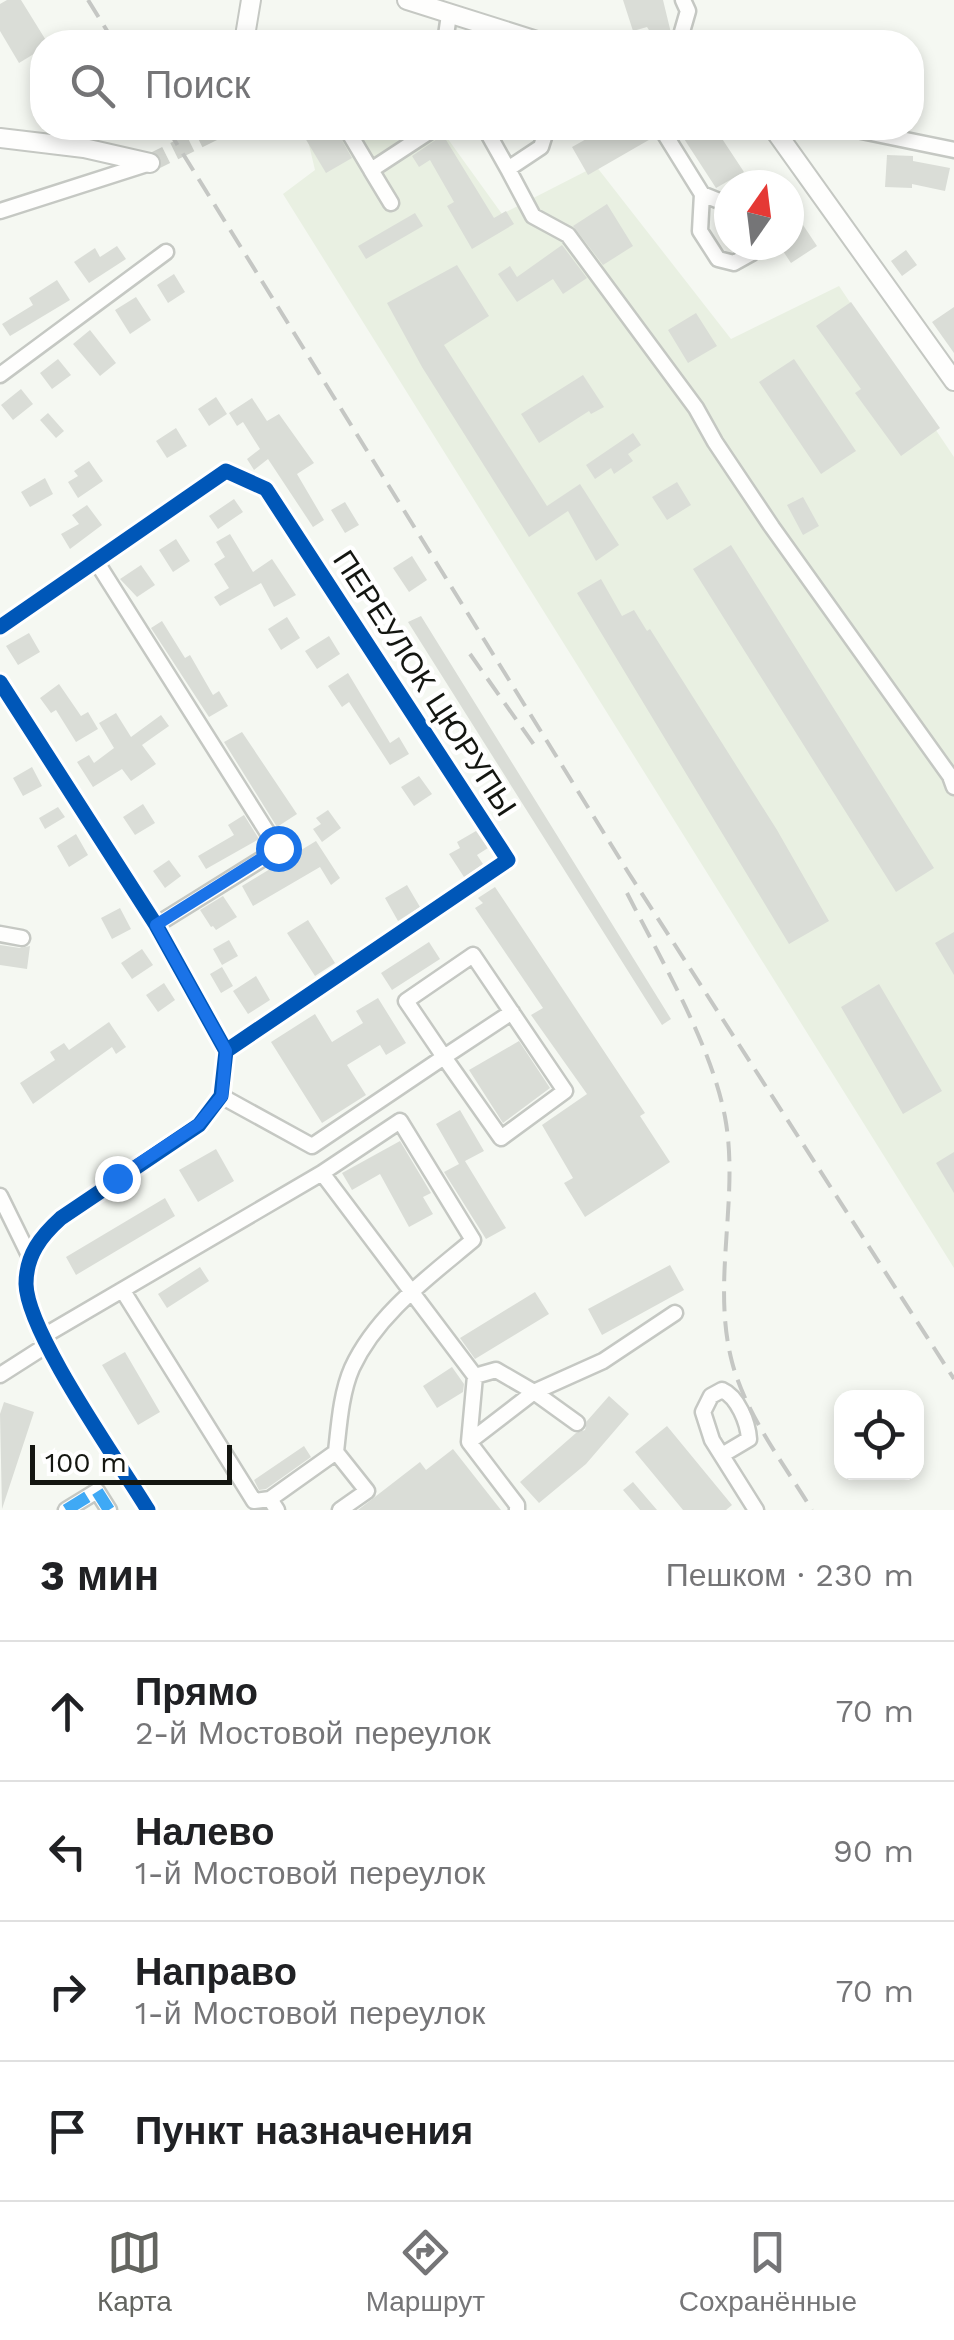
<!DOCTYPE html>
<html lang="ru">
<head>
<meta charset="utf-8">
<style>
  :root { --surface:#fff; --page:#f6f6f6; --text:#202124; --muted:#757577; --line:#e0e0e0; --accent:#636560 }
  body { margin:0; font-family:"Work Sans",sans-serif; background:var(--page); color:var(--text) }
  .controls { position:absolute; right:30px; bottom:30px; display:grid; overflow:hidden; border-radius:20px; box-shadow:0 5px 15px #0003 }
  .controls button { width:90px; height:90px; display:grid; place-items:center; padding:0; border:0; border-bottom:2px solid var(--line); background:var(--surface); color:var(--text); font:50px sans-serif }
  .compass { position:absolute; left:714px; top:170px; width:90px; height:90px; border-radius:50%; background:var(--surface); box-shadow:0 5px 15px #0003; rotate:14deg }
  .scale { position:absolute; left:30px; bottom:25px; width:202px; box-sizing:border-box; padding-left:10px; border:5px solid #141611; border-top:0; font-size:28px; line-height:35px; white-space:nowrap; color:#141611; -webkit-text-stroke:8px #fff; paint-order:stroke }
  .stop { position:absolute; width:30px; height:30px; margin:-22px; border:8px solid #1a73e8; border-radius:50%; background:#fff }
  .stop.end { background:#1a73e8; border-color:#fff; box-shadow:0 2px 10px #0008 }
  .list { margin:0; padding:0; list-style:none }
  h2 { display:flex; justify-content:space-between; align-items:center; height:130px; margin:0; padding:0 40px; font-size:42px }
  h2 small { font-size:32px; font-weight:400; color:var(--muted) }
  .list li { display:grid; grid-template-columns:65px 1fr auto; gap:30px; align-items:center; box-sizing:border-box; height:140px; padding:0 40px; border-top:2px solid var(--line) }
  .list b { display:block; font-size:38px; white-space:nowrap }
  .list p { margin:0; font-size:32px; white-space:nowrap; color:var(--muted) }
  .list em { font-size:32px; font-style:normal; color:var(--muted) }
  .icon { flex:none; width:55px; height:55px; fill:none; stroke:currentColor; stroke-width:2; stroke-linecap:round; stroke-linejoin:round }
  .map { position:relative; flex:none; width:954px; height:1510px; overflow:hidden }
  .search { position:absolute; background:var(--surface); box-shadow:0 5px 15px #0003; left:30px; right:30px; top:30px; height:110px; display:flex; align-items:center; gap:25px; box-sizing:border-box; padding:0 35px; border-radius:40px; color:var(--muted); font-size:38px }
  .sheet { height:690px; background:var(--surface) }
  nav { display:flex; justify-content:space-around; align-items:center; box-sizing:border-box; height:140px; border-top:2px solid var(--line); background:var(--surface); font-size:28px; color:var(--muted) }
  nav a { display:grid; justify-items:center; gap:5px }
  nav .on { color:var(--accent) }
  .map>svg:first-child { display:block }
  .built { fill:#e9f0e2 }
  .building { fill:#daddd7 }
  .lines { fill:none; stroke-linecap:round; stroke-linejoin:round }
  .major-tunnel { stroke:#d3d6d0; stroke-width:18; stroke-dasharray:18 9; stroke-linecap:butt }
  .minor-casing { stroke:#c5c8c3; stroke-width:19 }
  .major-casing { stroke:#c5c8c3; stroke-width:22 }
  .minor { stroke:#fefefd; stroke-width:14 }
  .major { stroke:#fefefd; stroke-width:18 }
  .rail { stroke:#c5c7c4; stroke-width:4; stroke-dasharray:20 10; stroke-linecap:butt }
  .quiet { stroke:#3fa9f5; stroke-width:12; stroke-dasharray:25 12; stroke-linecap:butt }
  .cycleway-casing { stroke:#fff; stroke-width:21 }
  .cycleway { stroke:#0057b8; stroke-width:15 }
  .route { stroke:#1a73e8; stroke-width:12 }
  .labels { text-anchor:middle; dominant-baseline:central; stroke-width:9; stroke-linejoin:round; paint-order:stroke }
  .street-label { font-size:30px; fill:#141611; stroke:#fff }
</style>
</head>
<body>
<div class="map">
<svg width="954" height="1510" viewBox="0 0 954 1510">
  <rect width="100%" height="100%" fill="#f5f8f2"/>
  <path class="built" d="M 305,128 L 440,128 L 502,214 L 596,166 L 731,339 L 839,286 L 954,457 L 954,1268 L 283,194 L 315,170 Z"/>
  <path class="building" d="M 7,0 L 21,0 L 47,42 L 42,42 L 42,49 L 19,63 L 0,31 L 0,4 Z
    M 623,0 L 663,0 L 671,33 L 654,38 L 647,27 L 633,31 Z
    M 312,128 L 335,128 L 352,158 L 326,173 L 302,133 Z
    M 606,128 L 650,128 L 654,137 L 588,175 L 572,147 Z
    M 677,128 L 715,128 L 744,172 L 716,188 Z
    M 443,135 L 494,218 L 506,211 L 514,224 L 472,249 L 447,206 L 454,202 L 430,160 L 419,167 L 412,156 Z
    M 887,155 L 913,156 L 913,161 L 950,168 L 945,191 L 912,184 L 912,188 L 885,187 Z
    M 607,204 L 633,246 L 603,265 L 573,226 Z
    M 789,204 L 817,246 L 791,263 L 779,245 L 789,245 Z
    M 415,213 L 423,226 L 366,259 L 358,246 Z
    M 562,245 L 587,278 L 563,294 L 553,279 L 517,302 L 498,274 L 510,266 L 517,277 Z
    M 117,246 L 126,259 L 89,283 L 74,262 L 95,248 L 100,257 Z
    M 906,250 L 917,265 L 902,276 L 891,261 Z
    M 457,265 L 489,316 L 444,345 L 547,506 L 580,484 L 619,545 L 596,561 L 568,511 L 529,537 L 422,367 L 387,303 Z
    M 174,274 L 185,292 L 168,303 L 157,285 Z
    M 57,280 L 70,300 L 10,336 L 2,324 L 33,305 L 29,298 Z
    M 136,297 L 151,320 L 130,334 L 115,310 Z
    M 851,302 L 940,428 L 901,456 L 855,393 L 861,389 L 816,326 Z
    M 954,307 L 954,353 L 932,322 Z
    M 696,313 L 717,346 L 688,363 L 668,330 Z
    M 90,330 L 116,363 L 100,376 L 73,344 Z
    M 58,359 L 71,375 L 52,389 L 40,373 Z
    M 794,359 L 856,451 L 821,474 L 759,382 Z
    M 583,375 L 604,407 L 591,414 L 589,411 L 539,443 L 521,414 Z
    M 21,389 L 33,404 L 13,420 L 1,405 Z
    M 216,397 L 227,414 L 209,426 L 198,409 Z
    M 252,398 L 267,421 L 279,414 L 314,463 L 297,474 L 324,520 L 313,527 L 268,459 L 254,470 L 247,459 L 260,449 L 243,422 L 237,426 L 229,413 Z
    M 48,413 L 64,431 L 56,438 L 40,420 Z
    M 176,428 L 187,446 L 167,458 L 156,441 Z
    M 633,433 L 641,445 L 628,454 L 633,461 L 614,474 L 611,468 L 595,479 L 586,465 Z
    M 89,461 L 103,481 L 78,498 L 68,482 L 78,476 L 74,471 Z
    M 45,478 L 53,494 L 30,507 L 21,492 Z
    M 677,482 L 691,505 L 667,520 L 652,497 Z
    M 803,497 L 819,526 L 803,535 L 787,505 Z
    M 234,499 L 243,512 L 218,529 L 209,516 Z
    M 345,502 L 359,525 L 345,533 L 331,510 Z
    M 87,505 L 102,525 L 70,549 L 61,534 L 79,524 L 72,515 Z
    M 230,534 L 253,572 L 272,559 L 296,595 L 274,607 L 261,583 L 220,606 L 214,597 L 229,588 L 214,564 L 225,557 L 216,542 Z
    M 176,539 L 190,561 L 173,572 L 159,550 Z
    M 731,545 L 934,868 L 896,892 L 693,569 Z
    M 412,556 L 427,580 L 409,592 L 393,568 Z
    M 141,565 L 155,585 L 137,597 L 120,579 Z
    M 601,579 L 622,616 L 634,610 L 647,631 L 650,629 L 777,830 L 829,921 L 789,944 L 577,593 Z
    M 421,616 L 671,1019 L 662,1025 L 408,622 Z
    M 287,617 L 300,638 L 281,650 L 268,629 Z
    M 162,621 L 185,658 L 190,655 L 213,695 L 219,691 L 228,706 L 209,717 L 151,628 Z
    M 29,633 L 40,652 L 18,665 L 6,646 Z
    M 329,636 L 340,654 L 317,669 L 305,651 Z
    M 348,673 L 390,743 L 399,737 L 409,754 L 390,765 L 349,702 L 342,707 L 328,686 Z
    M 59,684 L 81,716 L 88,712 L 98,729 L 76,742 L 56,710 L 51,713 L 40,698 Z
    M 116,713 L 131,737 L 161,715 L 169,726 L 142,745 L 156,764 L 131,781 L 122,769 L 93,787 L 77,762 L 89,755 L 94,763 L 114,748 L 99,723 Z
    M 242,732 L 297,814 L 277,827 L 224,742 Z
    M 32,767 L 42,786 L 23,796 L 13,778 Z
    M 419,776 L 432,794 L 414,806 L 401,787 Z
    M 143,804 L 155,823 L 135,835 L 123,817 Z
    M 58,807 L 65,817 L 45,829 L 39,818 Z
    M 328,810 L 341,828 L 322,842 L 313,829 L 321,824 L 316,818 Z
    M 244,815 L 259,839 L 206,869 L 198,856 L 234,835 L 228,825 Z
    M 476,831 L 488,848 L 477,855 L 483,864 L 464,877 L 449,854 L 460,848 L 457,842 Z
    M 76,834 L 88,855 L 69,867 L 57,846 Z
    M 316,841 L 340,878 L 331,885 L 320,867 L 253,906 L 242,886 Z
    M 169,860 L 181,876 L 165,888 L 153,871 Z
    M 407,885 L 420,907 L 398,921 L 385,898 Z
    M 495,887 L 645,1113 L 640,1116 L 670,1162 L 585,1217 L 564,1183 L 573,1178 L 542,1125 L 587,1094 L 531,1015 L 543,1008 L 475,908 L 483,903 L 478,898 Z
    M 223,896 L 237,917 L 216,930 L 213,926 L 211,927 L 200,910 Z
    M 120,908 L 131,929 L 112,939 L 101,918 Z
    M 308,920 L 335,963 L 315,976 L 287,933 Z
    M 954,932 L 954,975 L 935,943 Z
    M 229,940 L 238,956 L 222,965 L 213,949 Z
    M 429,942 L 440,959 L 392,990 L 381,973 Z
    M 0,945 L 20,948 L 30,946 L 27,969 L 0,965 Z
    M 142,949 L 153,965 L 132,979 L 121,963 Z
    M 222,967 L 233,986 L 221,993 L 210,974 Z
    M 256,976 L 270,1000 L 248,1014 L 233,991 Z
    M 164,983 L 175,1000 L 158,1012 L 146,995 Z
    M 879,984 L 942,1091 L 903,1114 L 841,1007 Z
    M 378,998 L 406,1043 L 386,1055 L 380,1045 L 347,1065 L 366,1095 L 322,1123 L 271,1042 L 315,1014 L 332,1042 L 363,1023 L 356,1011 Z
    M 109,1022 L 126,1047 L 116,1054 L 112,1047 L 33,1104 L 20,1083 L 55,1060 L 50,1052 L 64,1043 L 69,1050 Z
    M 519,1041 L 550,1088 L 503,1123 L 469,1070 Z
    M 460,1110 L 484,1151 L 465,1161 L 506,1228 L 486,1239 L 444,1172 L 459,1164 L 436,1124 Z
    M 400,1141 L 431,1193 L 423,1197 L 433,1214 L 409,1227 L 380,1174 L 352,1190 L 342,1173 Z
    M 216,1149 L 234,1181 L 198,1202 L 179,1170 Z
    M 954,1152 L 954,1193 L 936,1163 Z
    M 165,1198 L 175,1216 L 76,1275 L 66,1257 Z
    M 670,1265 L 684,1290 L 602,1335 L 588,1309 Z
    M 200,1267 L 209,1281 L 167,1308 L 158,1294 Z
    M 535,1292 L 549,1314 L 475,1359 L 460,1338 Z
    M 125,1352 L 160,1412 L 138,1425 L 102,1365 Z
    M 452,1367 L 464,1384 L 463,1392 L 437,1408 L 423,1386 Z
    M 609,1396 L 629,1414 L 586,1464 L 539,1503 L 520,1482 L 576,1433 L 585,1430 L 587,1421 Z
    M 4,1402 L 34,1412 L 2,1509 L 0,1414 Z
    M 667,1426 L 732,1505 L 726,1510 L 683,1510 L 635,1452 Z
    M 304,1446 L 311,1457 L 266,1489 L 259,1490 L 254,1480 Z
    M 453,1449 L 501,1510 L 358,1510 L 420,1462 L 426,1470 Z
    M 633,1482 L 657,1510 L 640,1510 L 623,1490 Z"/>
  <g class="lines">
    <path class="major-tunnel" d="M 150,163 L 221,128"/>
    <g class="minor-casing">
      <path id="minor" d="M 445,42 L 449,15
        M 679,42 L 688,11 L 683,0
        M 346,128 L 371,170
        M 485,128 L 508,169 L 541,147 L 547,128
        M 661,128 L 702,194 L 700,231 L 718,259 L 734,263 L 752,253 L 755,245
        M 847,128 L 954,150
        M 508,169 L 533,216 L 568,235 L 696,408 L 715,442 L 772,527 L 950,776 L 954,787
        M 702,194 L 729,205
        M 391,203 L 371,170 L 435,128
        M 0,211 L 150,163
        M 0,375 L 166,252
        M 96,561 L 278,849 L 156,925
        M 0,627 L 226,471 L 266,489 L 508,860 L 226,1051
        M 0,682 L 156,925 L 226,1051 L 221,1096 L 199,1125 L 61,1218 C 41,1236 26,1255 26,1284 C 27,1333 119,1462 148,1510
        M 0,934 L 22,938
        M 221,1096 L 312,1146 L 444,1057 L 406,1001 L 473,955 L 565,1091 L 501,1138 L 444,1057 L 512,1012
        M 0,1196 L 30,1257
        M 123,1291 L 254,1501 L 270,1499
        M 42,1337 L 322,1173 L 475,1376 L 469,1442 L 517,1505 L 517,1510
        M 0,1375 L 47,1345
        M 475,1376 L 496,1370 L 534,1392 L 603,1361 L 675,1313
        M 469,1442 L 534,1392 L 577,1423
        M 336,1452 L 367,1491 L 340,1510
        M 722,1455 L 749,1439 C 748,1423 738,1397 722,1390 L 711,1396 L 703,1412 L 712,1440 L 756,1510
        M 66,1510 L 97,1491 L 109,1510
        M 277,1510 L 270,1499 L 336,1452 C 339,1425 341,1393 352,1368 C 377,1314 429,1277 473,1240 L 400,1121 L 322,1173"/>
    </g>
    <g class="major-casing">
      <path id="major" d="M 407,0 L 540,42
        M 244,42 L 251,0
        M 773,128 L 954,381
        M 0,138 L 84,148 L 150,163"/>
    </g>
    <use href="#minor" class="minor"/>
    <use href="#major" class="major"/>
    <path class="rail" d="M 88,0 L 114,42
      M 167,128 L 628,872 L 954,1379
      M 470,654 L 537,749
      M 627,893 C 661,960 711,1044 725,1117 C 740,1197 711,1282 732,1362 C 746,1415 784,1464 812,1510"/>
    <path class="quiet" d="M 66,1510 L 97,1491 L 109,1510"/>
    <g class="cycleway-casing">
      <path id="cycleway" d="M 0,627 L 226,471 L 266,489 L 508,860 L 226,1051
        M 0,682 L 156,925 L 226,1051 L 221,1096 L 199,1125 L 61,1218 C 41,1236 26,1255 26,1284 C 27,1333 119,1462 148,1510"/>
    </g>
    <use href="#cycleway" class="cycleway"/>
  </g>
  <g class="lines">
    <path class="route" d="M 117,1178 L 199,1124 L 222,1096 L 226,1051 L 156,925 L 278,848"/>
  </g>
  <g class="labels">
    <g class="street-label">
      <text transform="translate(425 683) rotate(57)">ПЕРЕУЛОК ЦЮРУПЫ</text>
    </g>
  </g>
</svg>
<div class="controls">
<button><svg class="icon" aria-label="locate" viewBox="0 0 24 24"><circle cx="12" cy="12" r="6"/><path d="M12 2v4M12 18v4M2 12h4M18 12h4"/></svg></button>
</div>
<svg class="compass" viewBox="-18 -18 36 36"><path d="M0-13l5 13h-10z" fill="#e53935"/><path d="M0 13l5-13h-10z" fill="#757577"/></svg>
<div class="scale">100 m</div>
<div class="stop" style="left:278px;top:848px"></div>
<div class="stop end" style="left:117px;top:1178px"></div>
<div class="search"><svg class="icon" aria-label="search" viewBox="0 0 24 24"><circle cx="10" cy="10" r="6"/><path d="M15 15l6 6"/></svg>Поиск</div>
</div>
<section class="sheet">
<h2>3 мин<small>Пешком · 230 m</small></h2>
<ul class="list">
<li><svg class="icon" aria-label="ahead" viewBox="0 0 24 24"><path d="M12 20V5M6 11l6-6 6 6"/></svg><div><b>Прямо</b><p>2-й Мостовой переулок</p></div><em>70 m</em></li>
<li><svg class="icon" aria-label="left" viewBox="0 0 24 24"><path d="M17 20v-9H6M10 6l-5 5 5 5"/></svg><div><b>Налево</b><p>1-й Мостовой переулок</p></div><em>90 m</em></li>
<li><svg class="icon" aria-label="right" viewBox="0 0 24 24"><path d="M7 20v-9h11M14 6l5 5-5 5"/></svg><div><b>Направо</b><p>1-й Мостовой переулок</p></div><em>70 m</em></li>
<li><svg class="icon" aria-label="arrive" viewBox="0 0 24 24"><path d="M6 21V4h12l-3 4 3 4H6"/></svg><div><b>Пункт назначения</b></div></li>
</ul>
</section>
<nav>
<a class="on"><svg class="icon" aria-label="map" viewBox="0 0 24 24"><path d="M3 6l6-2 6 2 6-2v14l-6 2-6-2-6 2zM9 4v14M15 6v14"/></svg>Карта</a>
<a><svg class="icon" aria-label="directions" viewBox="0 0 24 24"><path d="M12 3l9 9-9 9-9-9zM9 14v-3h6M13 9l2 2-2 2"/></svg>Маршрут</a>
<a><svg class="icon" aria-label="saved" viewBox="0 0 24 24"><path d="M7 4h10v16l-5-4-5 4z"/></svg>Сохранённые</a>
</nav>
</body>
</html>
